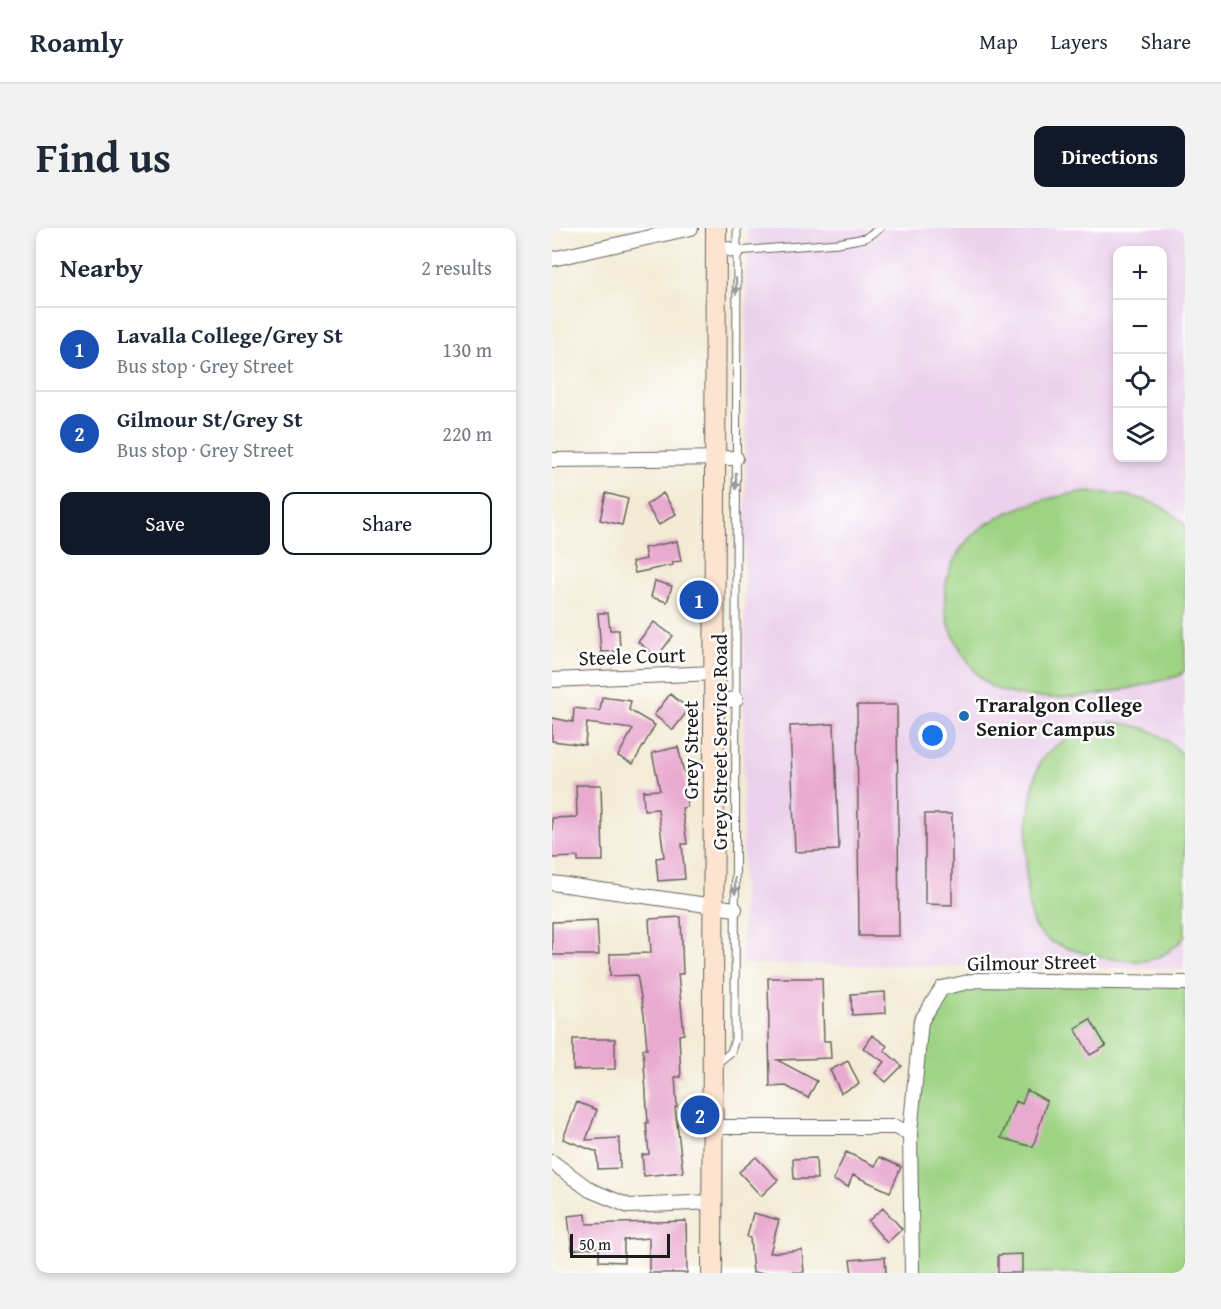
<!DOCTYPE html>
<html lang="en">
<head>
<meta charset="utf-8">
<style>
  :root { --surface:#fff; --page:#f2f2f3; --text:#1f2937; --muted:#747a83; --line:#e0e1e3; --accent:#111827 }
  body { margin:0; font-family:"Gentium Book Plus",serif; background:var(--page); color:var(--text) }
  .controls { position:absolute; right:18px; top:18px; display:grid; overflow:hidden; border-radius:12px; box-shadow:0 3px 9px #0003 }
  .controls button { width:54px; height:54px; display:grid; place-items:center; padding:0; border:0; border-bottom:2px solid var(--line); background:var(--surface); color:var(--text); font:30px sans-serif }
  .scale { position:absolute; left:18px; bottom:15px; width:100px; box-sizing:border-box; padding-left:6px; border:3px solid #1c1c1c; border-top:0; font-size:16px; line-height:21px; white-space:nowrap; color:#1c1c1c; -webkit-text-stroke:4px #fff; paint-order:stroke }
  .you { position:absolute; left:381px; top:508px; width:21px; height:21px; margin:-15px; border:4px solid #fff; border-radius:50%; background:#1a73e8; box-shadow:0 0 0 9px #1a73e833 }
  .badge { display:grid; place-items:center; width:39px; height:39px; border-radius:50%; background:var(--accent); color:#fff; font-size:20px; font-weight:700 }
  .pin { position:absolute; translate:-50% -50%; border:3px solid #fff; box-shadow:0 2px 6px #0006 }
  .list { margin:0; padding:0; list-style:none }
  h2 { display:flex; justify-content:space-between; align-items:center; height:78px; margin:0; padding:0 24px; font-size:26px }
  h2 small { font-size:20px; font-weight:400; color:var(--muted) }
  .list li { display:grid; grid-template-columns:39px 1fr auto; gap:18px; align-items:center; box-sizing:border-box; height:84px; padding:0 24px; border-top:2px solid var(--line) }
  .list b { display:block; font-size:22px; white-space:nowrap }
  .list p { margin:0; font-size:20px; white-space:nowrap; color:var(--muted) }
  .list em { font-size:20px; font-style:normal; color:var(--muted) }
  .actions { display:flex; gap:12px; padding:18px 24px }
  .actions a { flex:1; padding:14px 0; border:2px solid var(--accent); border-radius:12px; text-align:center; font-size:21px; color:var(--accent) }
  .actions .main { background:var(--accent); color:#fff }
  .icon { flex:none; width:33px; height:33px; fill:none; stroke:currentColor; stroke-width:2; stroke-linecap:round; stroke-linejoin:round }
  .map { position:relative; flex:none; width:633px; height:1045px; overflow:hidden; border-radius:12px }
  header { display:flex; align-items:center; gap:36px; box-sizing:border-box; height:84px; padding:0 30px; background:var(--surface); border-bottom:2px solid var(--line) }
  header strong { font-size:28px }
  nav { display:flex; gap:33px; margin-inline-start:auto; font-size:21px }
  .intro { display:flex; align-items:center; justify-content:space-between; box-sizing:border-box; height:144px; padding:0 36px }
  h1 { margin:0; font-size:42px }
  .button { padding:15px 27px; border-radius:12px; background:var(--accent); color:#fff; font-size:21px; font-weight:700 }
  main { display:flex; gap:36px; padding:0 36px }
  aside { flex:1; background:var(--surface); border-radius:12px; box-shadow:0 3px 9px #0003 }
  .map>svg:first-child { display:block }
  .built { fill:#ebd1eb; fill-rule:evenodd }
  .green { fill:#9ed383; stroke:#5d7850; stroke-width:1.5 }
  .building { fill:#e9aad0 }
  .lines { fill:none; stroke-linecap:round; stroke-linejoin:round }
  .service-casing { stroke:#67645d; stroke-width:9 }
  .minor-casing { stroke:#67645d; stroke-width:16 }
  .secondary-casing { stroke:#67645d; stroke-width:22 }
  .service { stroke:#fff; stroke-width:7 }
  .minor { stroke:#fff; stroke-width:14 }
  .secondary { stroke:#fde4d1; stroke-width:20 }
  .oneway { fill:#999 }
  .poi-dot { fill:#1f6fb2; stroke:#fff; stroke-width:2 }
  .labels { text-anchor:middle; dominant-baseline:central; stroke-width:5; stroke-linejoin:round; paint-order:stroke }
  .street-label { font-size:21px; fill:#1c1c1c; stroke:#fff }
  .poi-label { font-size:21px; font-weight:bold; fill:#1c1c1c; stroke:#fff; text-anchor:start }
</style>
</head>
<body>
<header>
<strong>Roamly</strong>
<nav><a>Map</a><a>Layers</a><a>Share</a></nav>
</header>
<div class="intro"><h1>Find us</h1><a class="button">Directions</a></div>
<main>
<aside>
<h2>Nearby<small>2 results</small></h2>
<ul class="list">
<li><span class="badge" style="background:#1a4fb4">1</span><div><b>Lavalla College/Grey St</b><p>Bus stop · Grey Street</p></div><em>130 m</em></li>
<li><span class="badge" style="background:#1a4fb4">2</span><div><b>Gilmour St/Grey St</b><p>Bus stop · Grey Street</p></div><em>220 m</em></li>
</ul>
<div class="actions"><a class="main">Save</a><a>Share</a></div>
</aside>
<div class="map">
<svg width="633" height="1045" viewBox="0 0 633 1045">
  <rect width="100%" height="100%" fill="#fff"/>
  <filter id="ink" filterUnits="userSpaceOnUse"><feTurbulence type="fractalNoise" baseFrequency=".0167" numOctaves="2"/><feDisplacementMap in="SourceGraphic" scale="12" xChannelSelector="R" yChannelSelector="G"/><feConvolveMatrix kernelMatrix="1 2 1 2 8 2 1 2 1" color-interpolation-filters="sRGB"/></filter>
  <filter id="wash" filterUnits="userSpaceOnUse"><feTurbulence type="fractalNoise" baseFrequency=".008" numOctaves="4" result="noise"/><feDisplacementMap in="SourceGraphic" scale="24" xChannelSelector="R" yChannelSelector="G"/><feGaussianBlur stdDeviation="1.35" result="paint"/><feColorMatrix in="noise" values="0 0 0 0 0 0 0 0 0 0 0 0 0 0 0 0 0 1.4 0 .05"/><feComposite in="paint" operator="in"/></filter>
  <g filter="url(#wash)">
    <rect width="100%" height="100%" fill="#f3ebd5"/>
    <path class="built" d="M 195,0 L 633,0 L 633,741 L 190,736 ZM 566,22 L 610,22 L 610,230 L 566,230 Z"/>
    <path class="green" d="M 534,263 C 574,267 602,267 633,296 L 633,442 L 627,448 C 571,463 512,479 453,464 C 430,458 421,441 409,422 C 375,367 397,311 455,285 C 481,273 507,268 534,263 Z
      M 561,494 C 594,498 610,504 633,529 L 633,709 C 621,721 608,732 591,733 C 566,735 498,722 484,701 C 467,675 474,557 490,531 C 497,521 526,502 538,497 C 545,495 554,495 561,494 Z
      M 425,752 L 633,755 L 633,1045 L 360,1045 L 360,919 L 369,793 L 390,760 Z"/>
    <g id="blocks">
      <path class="building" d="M 54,265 L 76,271 L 70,297 L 48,292 Z
        M 111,265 L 124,286 L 107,297 L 94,277 Z
        M 125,313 L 129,333 L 121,334 L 121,337 L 83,345 L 80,334 L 94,331 L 92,320 Z
        M 103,353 L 120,358 L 115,374 L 99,369 Z
        M 46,385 L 56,385 L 58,402 L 67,402 L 68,423 L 49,424 Z
        M 102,394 L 121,408 L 105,429 L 86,414 Z
        M 118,466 L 137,481 L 121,502 L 102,487 Z
        M 50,469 L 79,473 L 77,482 L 103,497 L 81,536 L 66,528 L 81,501 L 35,495 L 33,517 L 0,513 L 0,490 L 21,494 L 22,480 L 48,483 Z
        M 305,477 L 345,477 L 347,708 L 307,708 Z
        M 282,496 L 287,622 L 243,624 L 238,498 Z
        M 126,519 L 134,553 L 135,579 L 130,580 L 135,616 L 130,616 L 133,651 L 106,653 L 104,630 L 112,629 L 106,581 L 92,582 L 91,563 L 108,562 L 100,525 Z
        M 24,557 L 49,557 L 51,633 L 26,633 L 26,629 L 0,630 L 0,590 L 25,589 Z
        M 373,586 L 400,586 L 400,677 L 373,676 Z
        M 129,689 L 131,746 L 126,746 L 132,806 L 127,807 L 129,849 L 123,849 L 125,879 L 123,879 L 131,944 L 92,948 L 90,927 L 97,926 L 94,895 L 96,895 L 91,821 L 95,821 L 92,786 L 85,747 L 58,748 L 58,726 L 99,725 L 97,691 Z
        M 45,692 L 47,727 L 0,727 L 0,694 Z
        M 216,750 L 270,750 L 272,813 L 278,813 L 279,830 L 225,832 L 265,853 L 256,870 L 234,858 L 218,859 Z
        M 333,764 L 334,785 L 300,787 L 299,766 Z
        M 538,791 L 554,818 L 538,827 L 523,800 Z
        M 320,807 L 335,818 L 332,822 L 350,838 L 334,854 L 323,845 L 332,834 L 311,820 Z
        M 21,811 L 63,811 L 63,841 L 21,842 Z
        M 296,833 L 307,856 L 289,865 L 278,842 Z
        M 475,862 L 495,873 L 481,919 L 449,910 L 463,873 L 470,876 Z
        M 25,874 L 45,882 L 34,912 L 67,910 L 68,940 L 46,941 L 45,924 L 11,911 Z
        M 294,924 L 323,938 L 327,929 L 349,939 L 338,964 L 301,947 L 296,959 L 281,952 Z
        M 204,929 L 226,952 L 209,968 L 187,944 Z
        M 264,930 L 265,951 L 242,951 L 241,931 Z
        M 331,980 L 350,1001 L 335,1015 L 316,993 Z
        M 201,985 L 227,992 L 218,1025 L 250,1022 L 252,1044 L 201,1045 L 198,1010 L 195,1009 Z
        M 34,986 L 35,996 L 134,993 L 135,1045 L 97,1045 L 97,1010 L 72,1012 L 72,1034 L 47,1033 L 47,1019 L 20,1022 L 16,988 Z
        M 470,1026 L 470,1045 L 446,1045 L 446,1027 Z
        M 333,1029 L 334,1045 L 300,1045 L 298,1032 Z"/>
    </g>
  </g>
  <g filter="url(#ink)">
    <use href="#blocks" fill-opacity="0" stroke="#67645d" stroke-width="1.5"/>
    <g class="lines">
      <g class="service-casing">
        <path id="service" d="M 185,23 L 286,15 L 313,10 L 328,0
          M 164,836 L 179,824 L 183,811 L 185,0"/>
      </g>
      <g class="minor-casing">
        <path id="minor" d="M 164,18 L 185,23
          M 0,31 L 139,0
          M 0,232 L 184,230
          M 0,452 L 162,445
          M 162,474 L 184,471
          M 0,655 L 183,681
          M 161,899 L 343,899 L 358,905 L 369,793 L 390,760 L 425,752 L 633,755
          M 358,905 L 360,1045
          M 0,934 L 38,962 L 77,978 L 160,974"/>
      </g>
      <g class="secondary-casing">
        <path id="secondary" d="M 160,1045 L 164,0"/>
      </g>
      <use href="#service" class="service"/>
      <use href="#minor" class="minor"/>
      <use href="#secondary" class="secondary"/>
    </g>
    <defs><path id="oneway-solid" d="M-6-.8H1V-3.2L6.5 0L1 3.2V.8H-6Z" transform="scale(1.5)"/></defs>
    <g class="oneway">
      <use href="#oneway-solid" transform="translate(184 58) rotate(90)"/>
      <use href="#oneway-solid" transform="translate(184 253) rotate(90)"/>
      <use href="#oneway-solid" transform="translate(183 658) rotate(90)"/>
    </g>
  </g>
  <circle class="poi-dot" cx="412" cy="488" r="6"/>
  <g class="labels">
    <g class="street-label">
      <text transform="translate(80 428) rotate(-2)">Steele Court</text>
      <text transform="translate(167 514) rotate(-90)">Grey Street Service Road</text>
      <text transform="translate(138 522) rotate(-90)">Grey Street</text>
      <text transform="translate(480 734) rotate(-1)">Gilmour Street</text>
    </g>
    <g class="poi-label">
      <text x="424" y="476">Traralgon College<tspan x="424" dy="24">Senior Campus</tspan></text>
    </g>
  </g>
</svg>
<div class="controls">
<button>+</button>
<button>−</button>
<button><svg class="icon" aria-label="locate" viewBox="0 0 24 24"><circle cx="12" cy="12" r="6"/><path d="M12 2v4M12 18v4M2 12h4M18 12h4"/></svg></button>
<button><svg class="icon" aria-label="layers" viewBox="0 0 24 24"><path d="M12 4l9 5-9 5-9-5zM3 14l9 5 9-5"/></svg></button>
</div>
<div class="scale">50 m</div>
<div class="you"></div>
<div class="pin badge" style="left:147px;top:372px;background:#1a4fb4">1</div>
<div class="pin badge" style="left:148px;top:887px;background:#1a4fb4">2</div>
</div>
</main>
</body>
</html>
